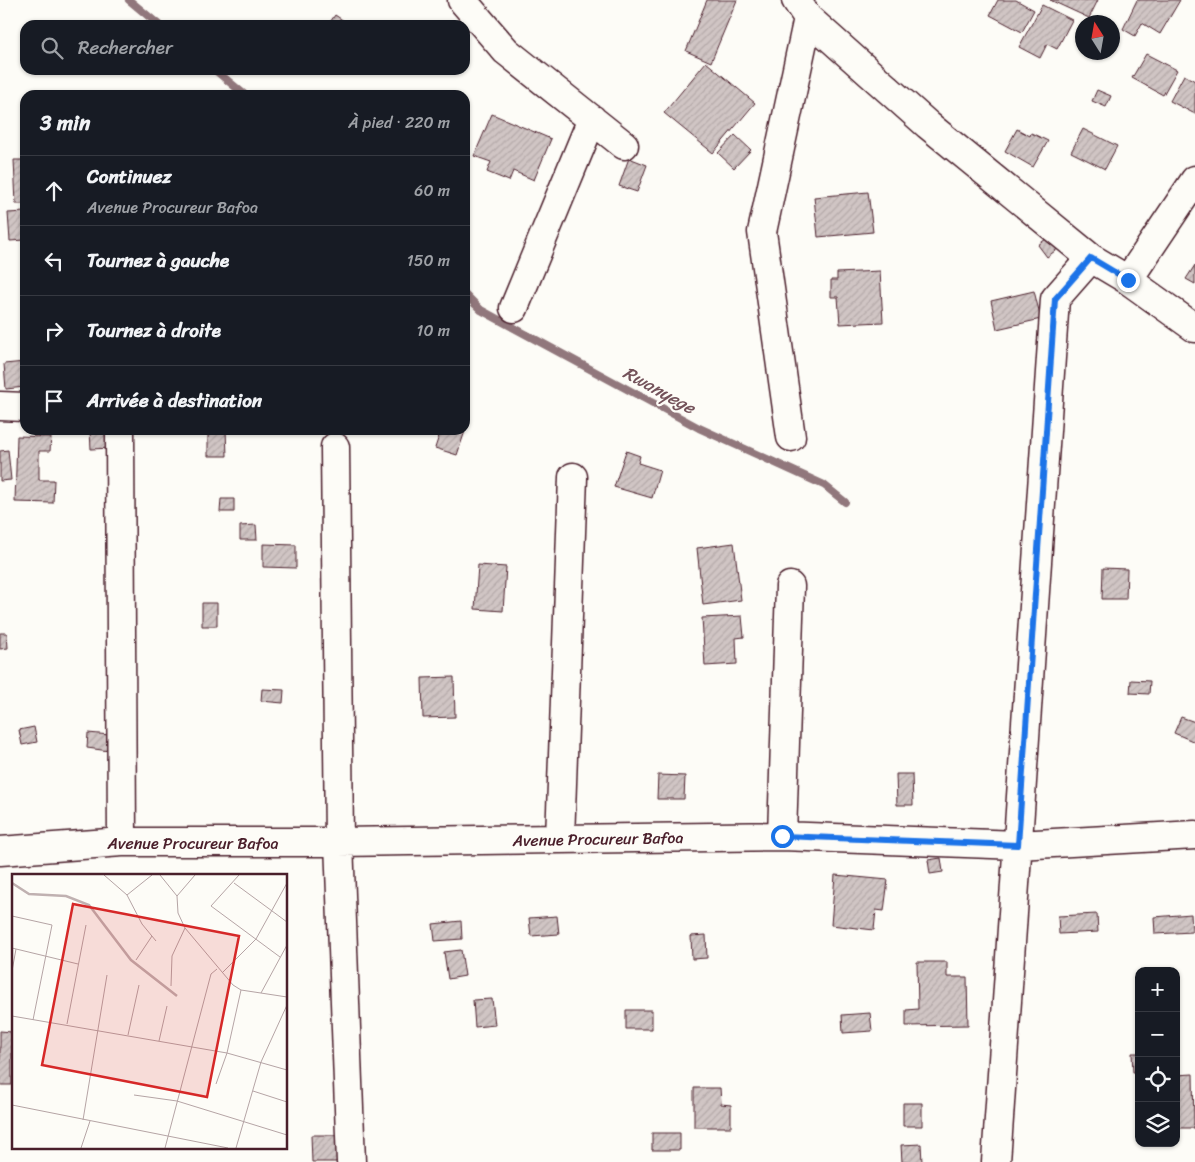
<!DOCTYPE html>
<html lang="fr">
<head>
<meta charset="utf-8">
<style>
  :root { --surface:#171b24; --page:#20242c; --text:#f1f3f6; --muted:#9ea1a6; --line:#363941 }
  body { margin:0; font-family:Sriracha,sans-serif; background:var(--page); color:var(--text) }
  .controls { position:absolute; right:15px; bottom:15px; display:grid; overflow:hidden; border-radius:10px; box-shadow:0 1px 4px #0004 }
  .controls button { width:45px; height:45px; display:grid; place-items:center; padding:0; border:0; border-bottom:1px solid var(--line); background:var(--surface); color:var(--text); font:25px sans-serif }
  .compass { position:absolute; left:1075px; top:15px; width:45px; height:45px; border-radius:50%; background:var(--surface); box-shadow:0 1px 4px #0004; rotate:349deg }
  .stop { position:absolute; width:15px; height:15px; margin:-11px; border:4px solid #1a73e8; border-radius:50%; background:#fff }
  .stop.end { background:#1a73e8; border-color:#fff; box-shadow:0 1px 5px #0008 }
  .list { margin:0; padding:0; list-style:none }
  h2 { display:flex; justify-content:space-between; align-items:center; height:65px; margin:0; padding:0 20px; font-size:21px }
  h2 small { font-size:16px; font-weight:400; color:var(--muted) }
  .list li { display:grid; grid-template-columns:32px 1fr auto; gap:15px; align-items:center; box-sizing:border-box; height:70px; padding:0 20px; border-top:1px solid var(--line) }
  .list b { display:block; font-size:19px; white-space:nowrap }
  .list p { margin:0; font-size:16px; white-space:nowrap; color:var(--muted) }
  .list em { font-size:16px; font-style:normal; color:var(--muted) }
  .icon { flex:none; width:28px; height:28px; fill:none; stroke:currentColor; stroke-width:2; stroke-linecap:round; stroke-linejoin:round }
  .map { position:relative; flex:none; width:1195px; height:1162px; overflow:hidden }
  .search { position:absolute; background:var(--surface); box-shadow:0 1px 4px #0004; left:20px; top:20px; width:450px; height:55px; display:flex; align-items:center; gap:12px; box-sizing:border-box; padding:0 18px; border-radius:15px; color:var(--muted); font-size:19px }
  .panel { position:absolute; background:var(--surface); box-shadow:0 1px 4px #0004; left:20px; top:90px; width:450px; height:345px; border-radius:15px }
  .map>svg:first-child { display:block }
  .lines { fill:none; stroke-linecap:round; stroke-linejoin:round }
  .stream { stroke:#91777b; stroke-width:8 }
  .building { fill:url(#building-hatch); stroke:#4a1f2b }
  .minor-casing { stroke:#4a1f2b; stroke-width:31 }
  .minor { stroke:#fdfcf7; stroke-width:28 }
  .route { stroke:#1a73e8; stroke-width:6 }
  .labels { text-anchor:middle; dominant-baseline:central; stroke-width:4.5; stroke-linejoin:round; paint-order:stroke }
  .street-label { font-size:16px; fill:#4a1f2b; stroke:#fdfcf7 }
  .water-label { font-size:18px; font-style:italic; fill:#73525a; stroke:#fdfcf7 }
  .inset-river { fill:none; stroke:#c0b1b1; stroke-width:2.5 }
  .inset-road { fill:none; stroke:#b5a4a5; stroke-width:1 }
  .view { fill:#d62828; fill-opacity:0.15; stroke:#d62828; stroke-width:2.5 }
  .inset-edge { fill:none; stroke:#4a1f2b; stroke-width:2.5 }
</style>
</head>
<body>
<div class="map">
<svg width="1195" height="1162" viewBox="0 0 1195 1162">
  <defs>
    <pattern id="building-hatch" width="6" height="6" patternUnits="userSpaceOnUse" patternTransform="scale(1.25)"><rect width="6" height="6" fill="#d0c5c4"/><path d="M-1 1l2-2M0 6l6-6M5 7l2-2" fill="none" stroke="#b4a9a9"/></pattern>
  </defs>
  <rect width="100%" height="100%" fill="#fdfcf7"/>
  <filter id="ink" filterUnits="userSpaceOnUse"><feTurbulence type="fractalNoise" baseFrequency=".02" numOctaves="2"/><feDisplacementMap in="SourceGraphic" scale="10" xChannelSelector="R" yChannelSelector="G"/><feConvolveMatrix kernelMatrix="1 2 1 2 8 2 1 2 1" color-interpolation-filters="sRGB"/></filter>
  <g filter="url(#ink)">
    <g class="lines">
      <path class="stream" d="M 129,0 L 159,25
        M 215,70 L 245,95
        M 465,294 L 481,310 L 699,428 L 824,485 L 845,502"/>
    </g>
    <path class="building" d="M 707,0 L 737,0 L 711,62 L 686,51 Z
      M 998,0 L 1016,0 L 1034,10 L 1022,32 L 990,15 Z
      M 1050,0 L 1098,0 L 1089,18 Z
      M 1137,0 L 1180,0 L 1160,34 L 1142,23 L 1135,36 L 1123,29 Z
      M 1042,5 L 1072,20 L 1057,49 L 1047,44 L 1040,58 L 1019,47 Z
      M 335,15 L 350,25 L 328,25 Z
      M 1146,54 L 1177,70 L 1163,95 L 1132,78 Z
      M 706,62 L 755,103 L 713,153 L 664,113 Z
      M 1184,75 L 1195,81 L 1195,114 L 1170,101 Z
      M 1097,90 L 1111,96 L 1106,107 L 1092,101 Z
      M 492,114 L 551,139 L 534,180 L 513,171 L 509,181 L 487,172 L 491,162 L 474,156 Z
      M 1017,129 L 1030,136 L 1031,133 L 1048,141 L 1033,167 L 1005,151 Z
      M 1083,129 L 1117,146 L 1105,169 L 1071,152 Z
      M 735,135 L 751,150 L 734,168 L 718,153 Z
      M 629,158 L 647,165 L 637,192 L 619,186 Z
      M 14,160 L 25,160 L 25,204 L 16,204 Z
      M 868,192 L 873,232 L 818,237 L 814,197 Z
      M 25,212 L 25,240 L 10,241 L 8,213 Z
      M 1050,236 L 1059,248 L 1047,257 L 1038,245 Z
      M 1195,265 L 1195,284 L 1186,279 Z
      M 880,271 L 883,322 L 840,324 L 838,297 L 831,297 L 831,280 L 837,280 L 837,273 Z
      M 1034,291 L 1041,319 L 997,329 L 991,301 Z
      M 25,362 L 25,387 L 6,389 L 4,364 Z
      M 465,425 L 467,425 L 457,455 L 435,448 L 441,430 L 465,430 Z
      M 111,430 L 112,448 L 91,449 L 90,431 Z
      M 208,430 L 226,430 L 227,456 L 208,456 Z
      M 17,436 L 51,437 L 50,451 L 39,451 L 39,480 L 54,480 L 53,503 L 15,502 Z
      M 8,450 L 11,480 L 0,481 L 0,451 Z
      M 626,451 L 640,456 L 638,463 L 660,470 L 652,498 L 614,487 Z
      M 221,499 L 234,499 L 234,512 L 220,512 Z
      M 256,525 L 257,540 L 240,540 L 240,526 Z
      M 734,543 L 741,600 L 703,605 L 697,548 Z
      M 263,544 L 296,545 L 296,568 L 263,567 Z
      M 478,565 L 506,567 L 503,611 L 475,609 Z
      M 1103,568 L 1127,569 L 1126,599 L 1102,599 Z
      M 202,603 L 217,603 L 217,626 L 202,626 Z
      M 742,616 L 744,637 L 736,638 L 737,664 L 705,666 L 702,618 Z
      M 0,633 L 7,633 L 8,648 L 0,649 Z
      M 454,677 L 455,717 L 423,718 L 422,678 Z
      M 1131,680 L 1150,681 L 1149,694 L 1130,693 Z
      M 262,689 L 284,690 L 283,703 L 261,701 Z
      M 1181,717 L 1195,722 L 1195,742 L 1174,733 Z
      M 34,727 L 37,742 L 22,745 L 19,730 Z
      M 88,733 L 110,735 L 109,751 L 87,748 Z
      M 896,774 L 912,774 L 913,805 L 897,805 Z
      M 658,775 L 685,776 L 684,799 L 657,799 Z
      M 941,858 L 943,872 L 930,874 L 928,860 Z
      M 835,875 L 888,880 L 884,911 L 876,910 L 874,930 L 831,925 Z
      M 1097,914 L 1098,932 L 1059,934 L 1058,916 Z
      M 1191,914 L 1192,932 L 1155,934 L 1154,917 Z
      M 557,916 L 559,934 L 531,936 L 529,918 Z
      M 461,921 L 462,939 L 435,941 L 433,924 Z
      M 706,935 L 707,958 L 692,959 L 691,936 Z
      M 461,950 L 465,976 L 448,979 L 444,952 Z
      M 917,962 L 947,962 L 947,977 L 967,977 L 968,1025 L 906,1026 L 906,1010 L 918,1009 Z
      M 492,999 L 495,1025 L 475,1027 L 473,1000 Z
      M 626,1010 L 652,1010 L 652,1029 L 626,1029 Z
      M 870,1013 L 872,1031 L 843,1033 L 842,1015 Z
      M 0,1031 L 12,1032 L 12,1085 L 0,1085 Z
      M 1132,1053 L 1139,1053 L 1139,1072 L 1133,1072 Z
      M 1193,1074 L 1194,1128 L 1176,1128 L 1176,1075 Z
      M 694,1088 L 720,1088 L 721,1104 L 731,1105 L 731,1127 L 694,1127 Z
      M 903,1103 L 922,1103 L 922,1126 L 903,1126 Z
      M 652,1133 L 680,1133 L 680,1150 L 652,1150 Z
      M 311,1135 L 343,1135 L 343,1162 L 312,1162 Z
      M 921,1144 L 922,1162 L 902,1162 L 901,1145 Z"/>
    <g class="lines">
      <g class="minor-casing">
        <path id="minor" d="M 462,0 L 506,51 L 624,145
          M 796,0 L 808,18 L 928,125 L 1091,258 L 1128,280 L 1195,328
          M 1128,280 L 1195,180
          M 514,308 L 592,119
          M 0,406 L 25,407
          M 120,430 L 122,842
          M 791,437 L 762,232 L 808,18
          M 335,447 L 339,842 L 351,1162
          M 782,836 L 790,586
          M 560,839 L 573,477
          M 0,851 L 122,842 L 339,842 L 782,836 L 1018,845 L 1195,835
          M 996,1162 L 1055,299 L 1091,258"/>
      </g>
      <use href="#minor" class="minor"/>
    </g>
  </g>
  <g class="lines" filter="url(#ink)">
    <path class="route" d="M 782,836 L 1018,845 L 1055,299 L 1091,258 L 1128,280"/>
  </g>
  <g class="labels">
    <g class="street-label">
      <text transform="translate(598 839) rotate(-1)">Avenue Procureur Bafoa</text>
      <text x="193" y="843">Avenue Procureur Bafoa</text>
    </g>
    <g class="water-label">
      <text transform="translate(659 390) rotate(29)">Rwanyege</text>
    </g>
  </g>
  <g transform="translate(12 874)">
    <rect width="275" height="275" fill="#fdfcf7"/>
    <path class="inset-river" d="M 0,9 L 17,20 L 54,22 L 77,31 L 119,86 L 165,122"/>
    <path class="inset-road" d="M 92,1 L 115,21 L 140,1M 148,1 L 165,22 L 166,39 L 173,54 L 221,111 L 229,116 L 275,123M 227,1 L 199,32 L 268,83M 222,9 L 275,48M 115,21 L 130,50 L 144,67M 165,22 L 183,1M 0,42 L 40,51 L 21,146M 0,74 L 66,90M 124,86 L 140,62M 0,97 L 4,75M 210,99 L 244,65 L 275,9M 159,112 L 160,82 L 173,54M 249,119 L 275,71M 0,142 L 215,179 L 275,196M 55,150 L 74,51M 116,161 L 127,111M 147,167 L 155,132M 204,210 L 215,179 L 229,116M 241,217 L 275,228M 122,221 L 165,227 L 275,261M 0,231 L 216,274M 71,246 L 95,101M 69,274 L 78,247M 153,274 L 199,100 L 205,95M 224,274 L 249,188 L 275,131"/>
    <path class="view" d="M 61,30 L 227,62 L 195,223 L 30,191 Z"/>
    <rect width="275" height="275" class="inset-edge"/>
  </g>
</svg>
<div class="controls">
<button>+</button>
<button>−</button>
<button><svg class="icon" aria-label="locate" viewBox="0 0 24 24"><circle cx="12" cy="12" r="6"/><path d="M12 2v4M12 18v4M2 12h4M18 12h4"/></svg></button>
<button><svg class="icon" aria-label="layers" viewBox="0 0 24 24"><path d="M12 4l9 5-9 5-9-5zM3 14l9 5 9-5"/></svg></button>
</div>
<svg class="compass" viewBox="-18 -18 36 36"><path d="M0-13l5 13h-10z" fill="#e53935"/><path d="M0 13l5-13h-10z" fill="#9ea1a6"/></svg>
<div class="stop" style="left:782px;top:836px"></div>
<div class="stop end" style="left:1128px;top:280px"></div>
<div class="search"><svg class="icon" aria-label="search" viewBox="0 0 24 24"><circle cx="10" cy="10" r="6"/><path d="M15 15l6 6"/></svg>Rechercher</div>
<section class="panel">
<h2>3 min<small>À pied · 220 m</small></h2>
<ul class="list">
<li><svg class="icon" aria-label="ahead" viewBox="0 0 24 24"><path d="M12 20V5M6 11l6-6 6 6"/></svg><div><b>Continuez</b><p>Avenue Procureur Bafoa</p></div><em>60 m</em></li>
<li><svg class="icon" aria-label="left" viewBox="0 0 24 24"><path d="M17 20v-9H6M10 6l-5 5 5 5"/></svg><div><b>Tournez à gauche</b></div><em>150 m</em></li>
<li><svg class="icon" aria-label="right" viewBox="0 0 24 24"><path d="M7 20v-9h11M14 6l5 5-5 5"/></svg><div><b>Tournez à droite</b></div><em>10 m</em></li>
<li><svg class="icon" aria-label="arrive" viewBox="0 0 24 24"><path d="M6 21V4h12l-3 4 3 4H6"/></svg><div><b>Arrivée à destination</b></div></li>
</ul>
</section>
</div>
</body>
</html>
